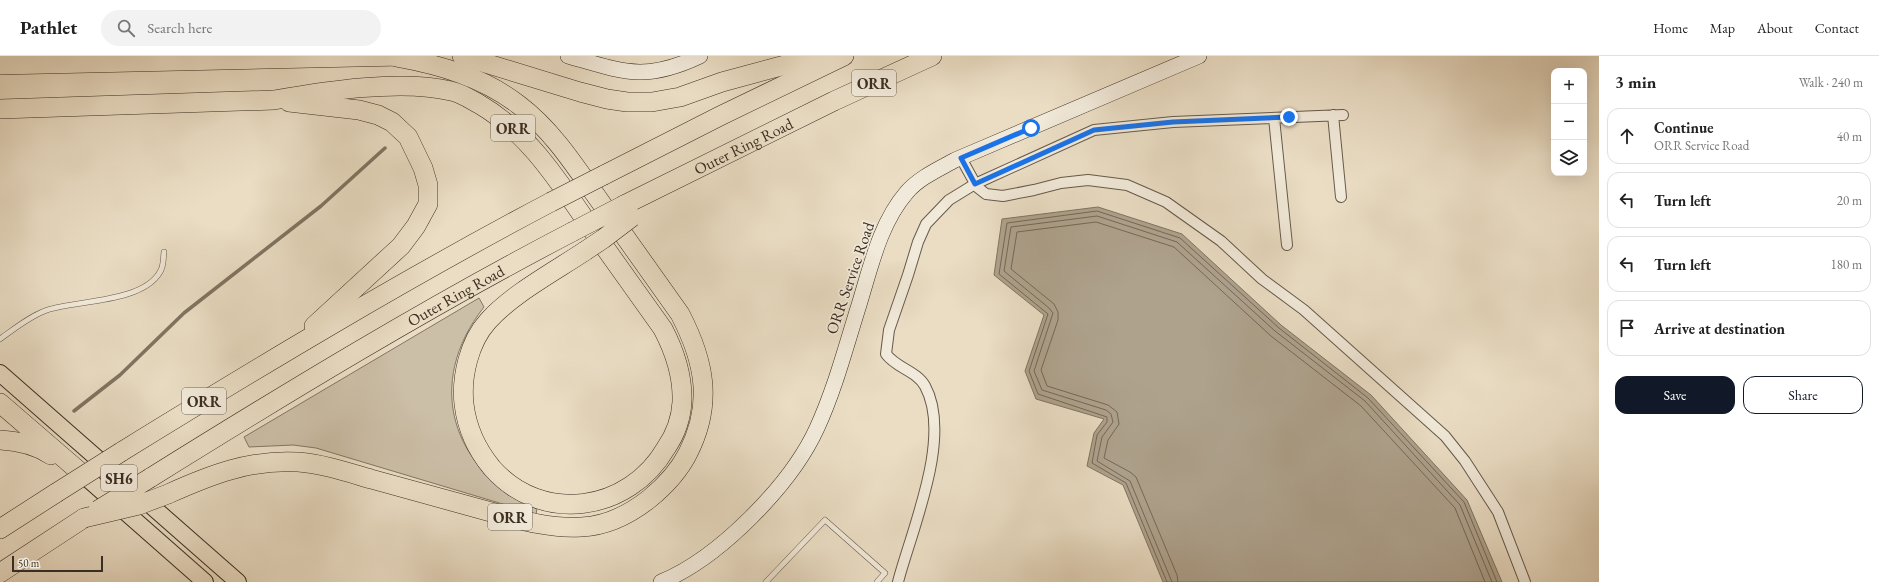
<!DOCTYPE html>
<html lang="en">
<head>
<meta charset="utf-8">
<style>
  :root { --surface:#fff; --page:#f2f2f2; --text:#222; --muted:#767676; --line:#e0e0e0; --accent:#111827 }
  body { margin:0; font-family:"EB Garamond",serif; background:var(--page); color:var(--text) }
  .controls { position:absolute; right:12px; top:12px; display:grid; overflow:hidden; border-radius:8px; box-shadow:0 4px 16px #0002 }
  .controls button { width:36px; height:36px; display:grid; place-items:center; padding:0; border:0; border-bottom:1px solid var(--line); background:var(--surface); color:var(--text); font:20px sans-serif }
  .scale { position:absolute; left:12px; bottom:10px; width:91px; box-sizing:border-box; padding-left:4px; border:2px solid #3a2e22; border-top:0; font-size:11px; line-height:14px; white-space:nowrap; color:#3a2e22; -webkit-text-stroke:3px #f1e9d9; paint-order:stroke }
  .stop { position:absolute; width:12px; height:12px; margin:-9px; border:3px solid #1a73e8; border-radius:50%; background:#fff }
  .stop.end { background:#1a73e8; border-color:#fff; box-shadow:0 1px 4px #0008 }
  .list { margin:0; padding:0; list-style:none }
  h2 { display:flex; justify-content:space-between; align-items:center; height:52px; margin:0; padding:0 16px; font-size:17px }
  h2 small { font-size:13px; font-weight:400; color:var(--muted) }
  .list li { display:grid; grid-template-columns:26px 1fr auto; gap:12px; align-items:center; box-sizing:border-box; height:56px; margin:0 8px 8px; padding:0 8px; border:1px solid var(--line); border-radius:12px }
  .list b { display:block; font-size:15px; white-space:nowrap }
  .list p { margin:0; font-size:13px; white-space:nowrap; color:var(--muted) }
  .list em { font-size:13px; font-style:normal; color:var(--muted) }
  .actions { display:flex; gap:8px; padding:12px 16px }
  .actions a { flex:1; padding:9px 0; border:1px solid var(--accent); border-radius:12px; text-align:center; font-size:14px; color:var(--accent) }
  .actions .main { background:var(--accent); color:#fff }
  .icon { flex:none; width:22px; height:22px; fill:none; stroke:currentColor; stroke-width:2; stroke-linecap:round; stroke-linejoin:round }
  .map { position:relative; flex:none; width:1599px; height:526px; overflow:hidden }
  header { display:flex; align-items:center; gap:24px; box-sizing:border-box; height:56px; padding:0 20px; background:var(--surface); border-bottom:1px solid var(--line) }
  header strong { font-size:19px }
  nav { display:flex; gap:22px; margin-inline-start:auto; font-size:14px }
  .search { width:280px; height:36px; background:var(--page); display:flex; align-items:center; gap:10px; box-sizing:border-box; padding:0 14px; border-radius:22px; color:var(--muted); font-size:15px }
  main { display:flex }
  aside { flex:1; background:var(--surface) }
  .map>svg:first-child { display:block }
  .green { fill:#ccbfa8; stroke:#837665 }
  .water { fill:#aea28d; stroke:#807462 }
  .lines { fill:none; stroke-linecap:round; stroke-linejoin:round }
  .shore { stroke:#746858; stroke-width:1 }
  .stream { stroke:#807462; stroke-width:3.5 }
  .lane-casing { stroke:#665a4a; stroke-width:6 }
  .street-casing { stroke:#665a4a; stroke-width:12 }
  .secondary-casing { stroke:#3a2e22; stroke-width:16 }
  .primary-casing { stroke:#3a2e22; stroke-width:18 }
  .highway-casing { stroke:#3a2e22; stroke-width:20 }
  .lane { stroke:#f1e9d9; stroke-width:5 }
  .street { stroke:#f1e9d9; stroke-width:10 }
  .secondary { stroke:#f1e9d9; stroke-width:15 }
  .primary { stroke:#eaddc4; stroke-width:16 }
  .highway { stroke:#eaddc4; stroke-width:19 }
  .highway-bridge-casing { stroke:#3a2e22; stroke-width:20; stroke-linecap:butt }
  .highway-bridge { stroke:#eaddc4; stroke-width:19 }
  .route { stroke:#1a73e8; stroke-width:5 }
  .labels { text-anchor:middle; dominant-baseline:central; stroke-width:3.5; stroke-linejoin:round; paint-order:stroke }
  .shield { fill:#f1e9d9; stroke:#716659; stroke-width:1 }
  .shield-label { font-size:15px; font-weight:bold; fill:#3a2e22 }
  .street-label { font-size:16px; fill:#3a2e22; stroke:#f1e9d9 }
</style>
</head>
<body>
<header>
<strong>Pathlet</strong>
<div class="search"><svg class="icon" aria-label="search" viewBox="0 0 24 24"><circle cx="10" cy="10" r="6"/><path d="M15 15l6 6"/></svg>Search here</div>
<nav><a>Home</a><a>Map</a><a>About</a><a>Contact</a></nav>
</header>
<main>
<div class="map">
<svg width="1599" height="526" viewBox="0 0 1599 526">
  <rect width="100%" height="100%" fill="#eaddc4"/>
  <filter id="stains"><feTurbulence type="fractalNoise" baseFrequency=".005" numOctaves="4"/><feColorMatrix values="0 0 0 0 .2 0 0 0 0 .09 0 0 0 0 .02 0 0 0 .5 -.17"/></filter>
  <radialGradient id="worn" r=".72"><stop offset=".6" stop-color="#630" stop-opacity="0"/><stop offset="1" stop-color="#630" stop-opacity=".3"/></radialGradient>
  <path class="green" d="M 479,242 L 484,251 C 424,327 451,414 537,453 L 536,458 L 316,392 L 293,389 L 249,391 L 244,381 Z"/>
  <path class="water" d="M 1098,151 L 1182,178 L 1281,269 L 1371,339 L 1467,444 L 1502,526 L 1163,526 L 1123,429 L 1087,410 L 1094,377 L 1104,363 L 1036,343 L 1025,315 L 1044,259 L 994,219 L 1002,163 Z"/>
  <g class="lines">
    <path class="shore" d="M 1167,526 L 1126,427 L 1092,407 L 1097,379 L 1107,366 L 1107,361 L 1038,338 L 1029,315 L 1048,258 L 999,218 L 1007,167 L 1097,155 L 1180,182 L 1279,272 L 1368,342 L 1464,446 L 1497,526
      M 1172,526 L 1130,425 L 1097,405 L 1102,381 L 1113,366 L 1111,358 L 1106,354 L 1042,334 L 1034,315 L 1053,257 L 1049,252 L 1004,215 L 1011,171 L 1097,160 L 1177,186 L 1275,275 L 1365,345 L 1460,449 L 1492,526
      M 1178,526 L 1177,519 L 1136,421 L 1130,416 L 1104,402 L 1108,384 L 1119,368 L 1117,356 L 1108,349 L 1047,330 L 1041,314 L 1058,264 L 1058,256 L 1054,248 L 1011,213 L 1017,176 L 1096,166 L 1174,191 L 1271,280 L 1361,350 L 1455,452 L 1485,526"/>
    <path class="stream" d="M 74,355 L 120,319 L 184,257 L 321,150 L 385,92"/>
    <g class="lane-casing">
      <path id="lane" d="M 0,283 C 14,273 30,260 47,254 C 77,244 142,247 160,216 C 164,210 163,203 164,196
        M 766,526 L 825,464 L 885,517 L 877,526"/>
    </g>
    <g class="street-casing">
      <path id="street" d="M 1333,59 L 1341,141
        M 1274,62 L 1287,189
        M 961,102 L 977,131 L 986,138 L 1003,140 L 1034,134 L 1061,127 L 1088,124 L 1127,129 L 1166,146 L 1221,185 L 1262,223 L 1304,254 L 1445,380 L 1465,405 L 1498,456 L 1525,526
        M 898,526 C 911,475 953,381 925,330 C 917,315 896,312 886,298 L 889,274 L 908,219 L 918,186 L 926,168 L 949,144 L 975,128 L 1094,74 L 1173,66 L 1343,59"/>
    </g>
    <g class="secondary-casing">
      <path id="secondary" d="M 568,0 C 624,16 645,26 700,0
        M 661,526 C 719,502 791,429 817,372 C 835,333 846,290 859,249 C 871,210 880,167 907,136 C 919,122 939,113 955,104 L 1199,0"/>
    </g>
    <g class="primary-casing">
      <path id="primary" d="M 0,317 L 238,526
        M 80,416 L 205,526"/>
    </g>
    <g class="highway-casing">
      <g id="highway">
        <path d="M 462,0 L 580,36 L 607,43 L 627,46 L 652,46 L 680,41 L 722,26 L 818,0"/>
        <path d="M 0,9 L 402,0"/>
        <path d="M 289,46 L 359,54 L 378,59 L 392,66 L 408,81 L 423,112 L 428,129 L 428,148 L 416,170 L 401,190 L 314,270"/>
        <path d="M 0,53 L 274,44 C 325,35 401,23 451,35 C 461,37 470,43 479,48 C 529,77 559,126 591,172 C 615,206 639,239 663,273 C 675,296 683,320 682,346 C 681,363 675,379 666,392 C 629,456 542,469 492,412 C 477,394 467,373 464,348 C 461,321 469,286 488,265 C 512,238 555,215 585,195"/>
        <path d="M 604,119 L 720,60 L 844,0"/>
        <path id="s1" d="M 624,149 L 834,45 L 932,0"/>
        <path d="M 0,347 L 80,416"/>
        <path d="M 0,384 C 18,385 36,389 51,399"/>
        <path d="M 121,396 C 262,309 405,223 551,146"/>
        <path id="s2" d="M 150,422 C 288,336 428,251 572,176"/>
        <path d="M 168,438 C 210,419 251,403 298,406 C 323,408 347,416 371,423 C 411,434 451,445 491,456 C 520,464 550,473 581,471 C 607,470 630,458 649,443 C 665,430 679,415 688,397 C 713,348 705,306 680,258 C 653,220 626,182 599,144 C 575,110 552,74 519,49 C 483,21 440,9 396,1"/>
        <path d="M 0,473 L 56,437"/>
        <path d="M 0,517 L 84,462"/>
      </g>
    </g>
    <use href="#lane" class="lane"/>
    <use href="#street" class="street"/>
    <use href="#secondary" class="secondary"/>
    <use href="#primary" class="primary"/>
    <use href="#highway" class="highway"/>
    <g class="highway-bridge-casing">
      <path id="highway-bridge" d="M 551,146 L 604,119
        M 572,176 L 624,149
        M 585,195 L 603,183 L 632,161
        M 56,437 L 121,396
        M 98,454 L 150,422
        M 84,462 L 139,449 L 168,438"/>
    </g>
    <use href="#highway-bridge" class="highway-bridge"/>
  </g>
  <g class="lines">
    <path class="route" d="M 1031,72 L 961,102 L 975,128 L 1094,74 L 1173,66 L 1289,61"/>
  </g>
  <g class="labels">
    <g class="shield">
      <rect x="852" y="14" width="44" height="26" rx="3"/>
      <rect x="491" y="59" width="44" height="26" rx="3"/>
      <rect x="182" y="332" width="44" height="26" rx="3"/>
      <rect x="101" y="409" width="36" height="26" rx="3"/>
      <rect x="488" y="448" width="44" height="26" rx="3"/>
    </g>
    <g class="shield-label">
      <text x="874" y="27">ORR</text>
      <text x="513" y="72">ORR</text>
      <text x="204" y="345">ORR</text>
      <text x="119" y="422">SH6</text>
      <text x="510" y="461">ORR</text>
    </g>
    <g class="street-label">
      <text stroke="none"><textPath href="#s1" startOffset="133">Outer Ring Road</textPath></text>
      <text transform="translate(850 222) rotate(-71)">ORR Service Road</text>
      <text stroke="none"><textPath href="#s2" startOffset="356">Outer Ring Road</textPath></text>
    </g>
  </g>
  <rect width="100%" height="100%" filter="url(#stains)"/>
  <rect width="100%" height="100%" fill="url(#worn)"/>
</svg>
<div class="controls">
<button>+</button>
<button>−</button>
<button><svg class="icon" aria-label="layers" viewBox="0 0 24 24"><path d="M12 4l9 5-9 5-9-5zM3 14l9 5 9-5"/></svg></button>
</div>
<div class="scale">50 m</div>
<div class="stop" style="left:1031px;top:72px"></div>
<div class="stop end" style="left:1289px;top:61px"></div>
</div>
<aside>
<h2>3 min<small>Walk · 240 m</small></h2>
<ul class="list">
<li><svg class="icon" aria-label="ahead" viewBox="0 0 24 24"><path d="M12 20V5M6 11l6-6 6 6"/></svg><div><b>Continue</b><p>ORR Service Road</p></div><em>40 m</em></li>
<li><svg class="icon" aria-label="left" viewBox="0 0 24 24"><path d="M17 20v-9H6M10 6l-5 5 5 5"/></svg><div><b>Turn left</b></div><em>20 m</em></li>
<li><svg class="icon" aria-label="left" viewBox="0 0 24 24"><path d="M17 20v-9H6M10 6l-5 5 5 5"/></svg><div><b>Turn left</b></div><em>180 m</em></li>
<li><svg class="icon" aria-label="arrive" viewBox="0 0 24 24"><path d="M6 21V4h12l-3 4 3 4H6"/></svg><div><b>Arrive at destination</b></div></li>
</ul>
<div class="actions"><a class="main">Save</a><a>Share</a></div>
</aside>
</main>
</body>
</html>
